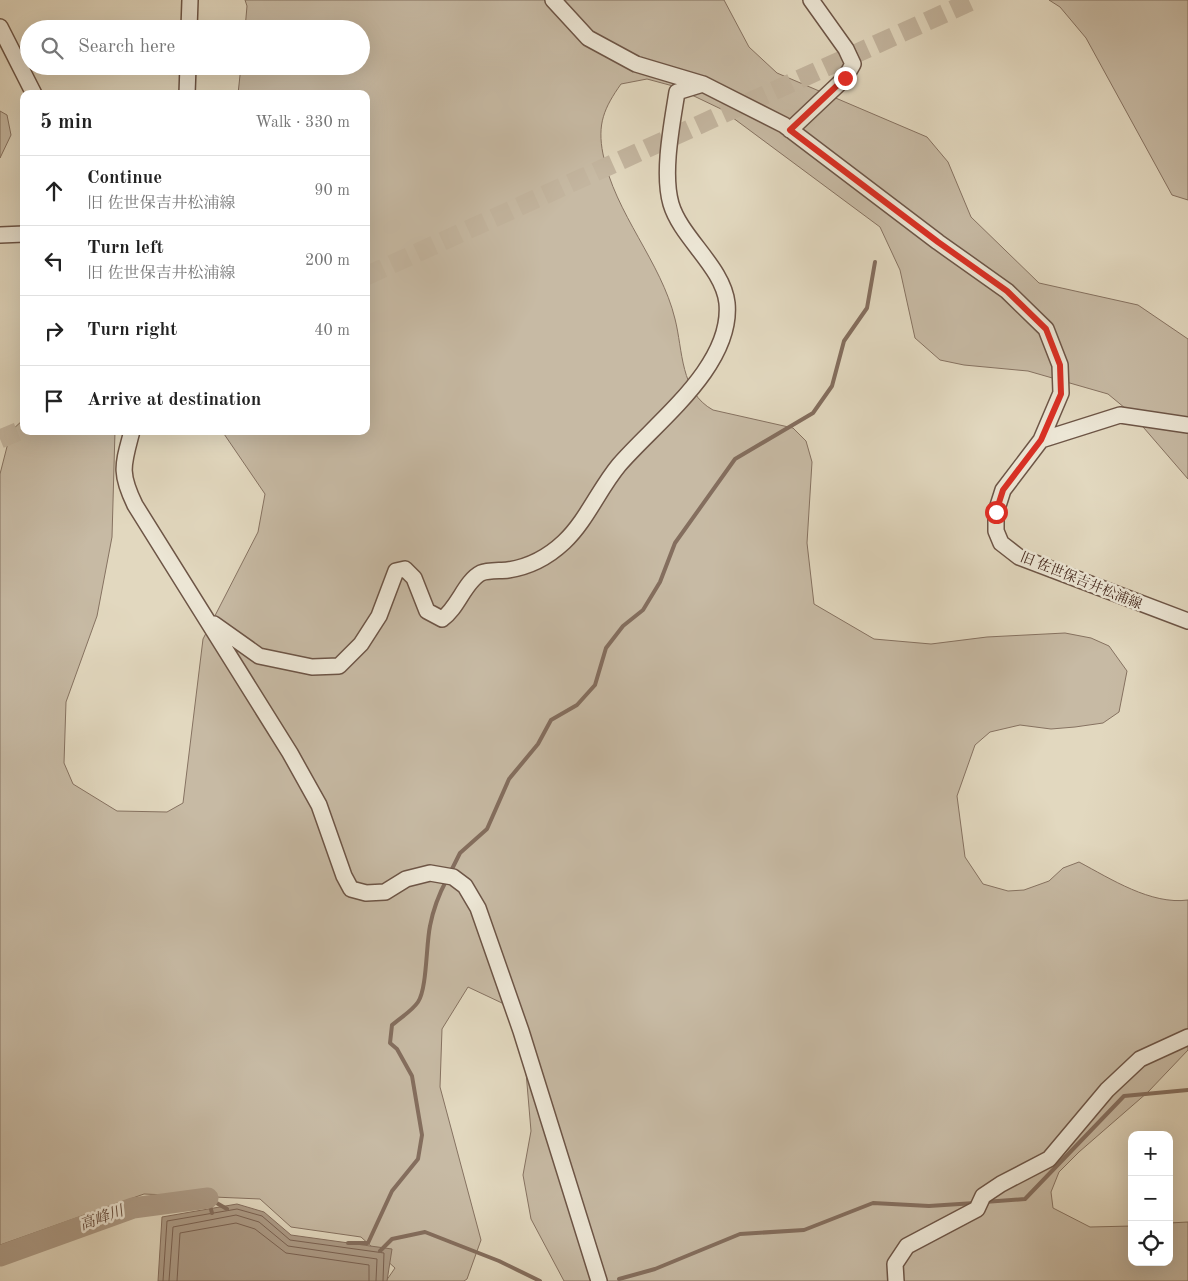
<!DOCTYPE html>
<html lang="en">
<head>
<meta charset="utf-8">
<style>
  :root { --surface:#fff; --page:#f6f6f6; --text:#222; --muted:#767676; --line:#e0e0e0 }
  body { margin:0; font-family:"Old Standard TT","Noto Serif JP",serif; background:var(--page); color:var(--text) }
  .controls { position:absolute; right:15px; bottom:15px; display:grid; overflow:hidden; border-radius:10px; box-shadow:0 5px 20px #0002 }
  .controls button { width:45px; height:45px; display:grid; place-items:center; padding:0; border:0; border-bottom:1px solid var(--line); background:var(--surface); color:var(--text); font:25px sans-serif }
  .stop { position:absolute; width:15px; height:15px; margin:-11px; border:4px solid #d93025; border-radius:50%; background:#fff }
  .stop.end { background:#d93025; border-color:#fff; box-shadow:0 1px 5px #0008 }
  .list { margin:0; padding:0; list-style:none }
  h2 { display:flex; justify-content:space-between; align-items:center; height:65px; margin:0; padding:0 20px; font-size:21px }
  h2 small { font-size:16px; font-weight:400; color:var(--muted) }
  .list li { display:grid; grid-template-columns:32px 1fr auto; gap:15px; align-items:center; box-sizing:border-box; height:70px; padding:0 20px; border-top:1px solid var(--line) }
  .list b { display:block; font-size:19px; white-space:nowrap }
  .list p { margin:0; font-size:16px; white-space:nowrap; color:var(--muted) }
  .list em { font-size:16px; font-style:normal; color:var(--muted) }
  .icon { flex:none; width:28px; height:28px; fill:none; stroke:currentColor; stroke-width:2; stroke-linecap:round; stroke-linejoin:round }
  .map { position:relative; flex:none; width:1188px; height:1281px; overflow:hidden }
  .search { position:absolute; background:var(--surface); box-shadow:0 5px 20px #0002; left:20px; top:20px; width:350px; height:55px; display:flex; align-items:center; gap:12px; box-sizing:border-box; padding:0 18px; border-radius:28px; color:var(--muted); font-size:19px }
  .panel { position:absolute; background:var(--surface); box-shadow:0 5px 20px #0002; left:20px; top:90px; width:350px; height:345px; border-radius:10px }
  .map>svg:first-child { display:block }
  .green { fill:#c7baa4; stroke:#867261 }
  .water { fill:#ad9c88; stroke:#846e5e }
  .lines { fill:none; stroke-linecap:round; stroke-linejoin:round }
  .shore { stroke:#7a6253; stroke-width:1 }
  .stream { stroke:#846e5e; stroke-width:4 }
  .river { stroke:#ad9c88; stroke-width:21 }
  .major-tunnel { stroke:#c3b59f; stroke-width:19; stroke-dasharray:19 9; stroke-linecap:butt }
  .minor-casing { stroke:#6d5546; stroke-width:18 }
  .minor { stroke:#ece6d5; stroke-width:15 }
  .route { stroke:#d93025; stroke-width:6 }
  .labels { text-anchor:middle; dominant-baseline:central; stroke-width:5; stroke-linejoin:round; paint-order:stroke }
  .street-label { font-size:14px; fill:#46291e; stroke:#ece6d5 }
  .water-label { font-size:15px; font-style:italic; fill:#604638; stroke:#ece6d5 }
</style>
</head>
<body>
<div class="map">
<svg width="1188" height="1281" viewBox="0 0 1188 1281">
  <rect width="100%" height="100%" fill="#e2d8bf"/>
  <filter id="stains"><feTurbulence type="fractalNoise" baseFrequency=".004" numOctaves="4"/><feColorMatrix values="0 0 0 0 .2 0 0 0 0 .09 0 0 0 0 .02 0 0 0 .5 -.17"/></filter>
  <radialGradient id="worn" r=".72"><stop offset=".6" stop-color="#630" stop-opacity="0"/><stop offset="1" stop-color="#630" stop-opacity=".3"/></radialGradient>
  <path class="green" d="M 245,0 L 724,0 L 749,47 L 777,73 L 927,137 L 948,162 L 971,217 L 1039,283 L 1138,305 L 1188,339 L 1188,479 L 1131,413 L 1108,394 L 1028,371 L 964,365 L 940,360 L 915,338 L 900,270 L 880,227 L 721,109 L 673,86 L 647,79 L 621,84 C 604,108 597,124 603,154 C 615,214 661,261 675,319 C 683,350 680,392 713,410 L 793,428 L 806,441 L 812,462 L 807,543 L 814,604 L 874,639 L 931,644 L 987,637 L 1065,633 L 1091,638 L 1109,646 L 1127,671 L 1119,712 L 1103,723 L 1075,727 L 1051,729 L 1020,725 L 990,732 L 975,745 L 957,796 L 965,857 L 983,884 L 1008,891 L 1024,890 L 1049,881 L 1063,868 L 1079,862 C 1111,879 1151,905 1188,900 L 1188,1050 L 1148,1092 L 1079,1152 L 1059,1172 L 1051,1192 L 1053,1208 L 1090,1227 L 1132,1226 L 1132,1262 L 1169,1262 L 1169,1223 L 1188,1222 L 1188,1281 L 564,1281 L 531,1219 L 523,1175 L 531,1131 L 526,1072 L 515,1021 L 502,1003 L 468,987 L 442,1029 L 440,1087 L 481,1240 L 467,1279 L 464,1281 L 386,1281 L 395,1268 L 361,1237 L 291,1227 L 260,1199 L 144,1194 L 0,1245 L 0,474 L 11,431 L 24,419 L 24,431 L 115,431 L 112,537 L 97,616 L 66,702 L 64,763 L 73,784 L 117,811 L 167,812 L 183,803 L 203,639 L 258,532 L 265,494 L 222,431 L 366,431 L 366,94 L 238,94 L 241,66 L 361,66 L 361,29 L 245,29 L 247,6 Z
    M 1049,0 L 1188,0 L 1188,200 L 1172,195 L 1086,38 L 1060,7 Z
    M 0,111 L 7,115 L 11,135 L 0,158 Z"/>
  <path class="water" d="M 237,1204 L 264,1212 L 291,1235 L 392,1249 L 387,1281 L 158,1281 L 162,1217 Z"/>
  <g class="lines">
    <path class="shore" d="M 163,1281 L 167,1221 L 237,1209 L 262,1216 L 290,1240 L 384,1253 L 383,1281
      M 169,1281 L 173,1227 L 236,1215 L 259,1222 L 288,1246 L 377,1259 L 376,1281
      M 177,1281 L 180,1233 L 236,1223 L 255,1229 L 286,1253 L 369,1265 L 369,1281"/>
    <path class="stream" d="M 450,873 L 460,853 L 487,829 L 509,779 L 538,744 L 551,720 L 577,705 L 595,685 L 606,648 L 623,626 L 643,610 L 660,582 L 675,543 L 735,459 L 813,413 L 832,386 L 844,341 L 867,308 L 875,262
      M 208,1198 L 227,1209
      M 208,1198 L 212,1213
      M 984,1202 L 1025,1199 L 1124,1096 L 1188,1090
      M 348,1243 L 368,1243 L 392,1191 L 418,1159 L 422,1135 L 412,1076 L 397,1049 L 390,1043 L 392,1025 C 400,1018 412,1011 418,1002 C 427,989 426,945 430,926 C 433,910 439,894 447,879
      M 380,1251 L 392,1239 L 425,1232 L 499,1261 L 540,1281
      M 619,1279 L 655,1269 L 740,1234 L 804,1230 L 873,1203 L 929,1206 L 975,1203"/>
    <path class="river" d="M 0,1256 L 133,1208 L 208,1198"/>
    <path class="major-tunnel" d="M 366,276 L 974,0
      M 0,439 L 24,429"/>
    <g class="minor-casing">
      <path id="minor" d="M 553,0 L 588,38 L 636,64 L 703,84 L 784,125 L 938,242 L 1007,291 L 1046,329 L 1060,365 L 1061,393 L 1041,440 L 1003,490 L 996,512 L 996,531 L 1001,543 L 1019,557 L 1188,621
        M 0,27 L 34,94
        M 189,29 L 190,0
        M 187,94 L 188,66
        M 790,130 L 845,78 L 853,64 L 846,49 L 811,0
        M 0,235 L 24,234
        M 132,431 C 123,465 119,472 135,505 L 290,753 L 319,805 L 344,876 L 351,889 L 366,893 L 385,892 L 406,879 L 430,873 L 453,877 L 465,886 L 478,908 L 521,1031 L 599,1281
        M 1041,440 L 1120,415 L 1188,425
        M 214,624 L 259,656 L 312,667 L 339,666 L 361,644 L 379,616 L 396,571 L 405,569 L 414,578 L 427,611 L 442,619 C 458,608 465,581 481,573 C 488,570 500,571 508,570 C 529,567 548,557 564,542 C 587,520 599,489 619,465 C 656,422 733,366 727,303 C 723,267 681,238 671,204 C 662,173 672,124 677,92 L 703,84
        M 896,1281 L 895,1264 L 907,1246 L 977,1209 L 983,1196 L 1001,1184 L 1049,1159 L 1107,1090 L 1140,1059 L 1188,1037"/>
    </g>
    <use href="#minor" class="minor"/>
  </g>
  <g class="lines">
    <path class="route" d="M 845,78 L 790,130 L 938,242 L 1007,291 L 1046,329 L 1060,365 L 1061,394 L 1041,440 L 1003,490 L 996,512"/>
  </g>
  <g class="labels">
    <g class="street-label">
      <text transform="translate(1081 581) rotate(22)">旧 佐世保吉井松浦線</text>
    </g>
    <g class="water-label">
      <text transform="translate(102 1219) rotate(-20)">高峰川</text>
    </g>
  </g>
  <rect width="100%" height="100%" filter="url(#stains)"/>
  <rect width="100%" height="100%" fill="url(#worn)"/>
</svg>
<div class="controls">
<button>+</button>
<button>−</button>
<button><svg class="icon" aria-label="locate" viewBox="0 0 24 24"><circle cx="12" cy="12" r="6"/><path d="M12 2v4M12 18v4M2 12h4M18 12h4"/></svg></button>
</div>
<div class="stop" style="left:996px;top:512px"></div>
<div class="stop end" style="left:845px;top:78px"></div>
<div class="search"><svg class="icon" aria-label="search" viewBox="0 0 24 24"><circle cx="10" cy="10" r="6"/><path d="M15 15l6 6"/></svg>Search here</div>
<section class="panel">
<h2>5 min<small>Walk · 330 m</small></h2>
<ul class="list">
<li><svg class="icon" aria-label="ahead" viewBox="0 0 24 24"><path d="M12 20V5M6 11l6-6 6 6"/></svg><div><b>Continue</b><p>旧 佐世保吉井松浦線</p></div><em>90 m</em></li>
<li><svg class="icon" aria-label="left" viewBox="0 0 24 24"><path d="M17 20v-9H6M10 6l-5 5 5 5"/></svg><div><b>Turn left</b><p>旧 佐世保吉井松浦線</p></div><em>200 m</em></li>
<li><svg class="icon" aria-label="right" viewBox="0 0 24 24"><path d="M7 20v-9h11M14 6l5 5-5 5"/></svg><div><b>Turn right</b></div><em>40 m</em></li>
<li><svg class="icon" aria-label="arrive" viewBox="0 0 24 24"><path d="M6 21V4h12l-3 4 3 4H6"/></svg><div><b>Arrive at destination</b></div></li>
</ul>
</section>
</div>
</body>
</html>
